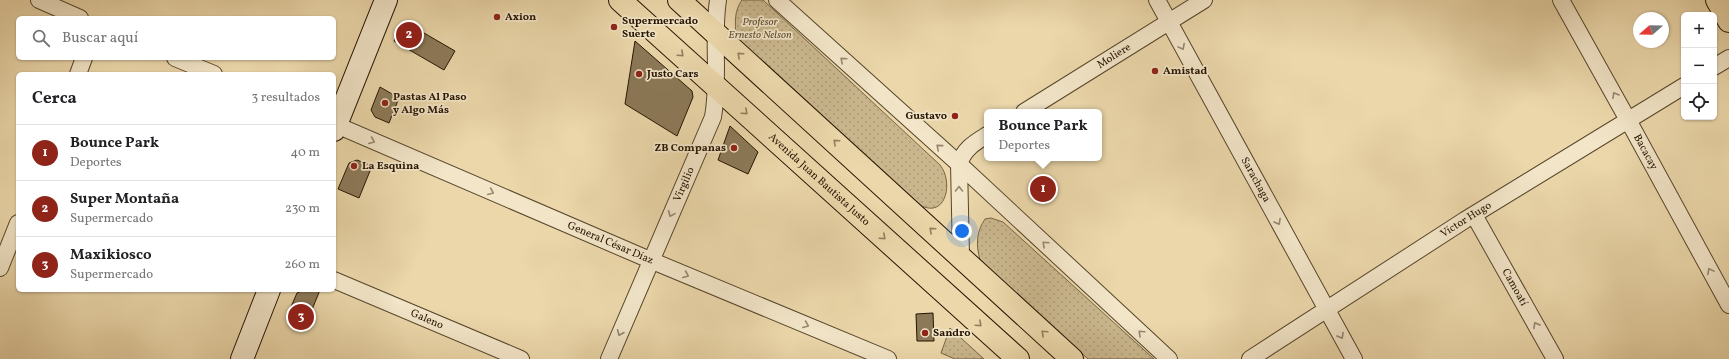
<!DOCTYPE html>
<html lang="es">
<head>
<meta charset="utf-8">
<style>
  :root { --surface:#fff; --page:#f6f6f6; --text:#202124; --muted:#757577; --line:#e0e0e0; --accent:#8f2418 }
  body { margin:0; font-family:Vollkorn,serif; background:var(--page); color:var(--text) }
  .controls { position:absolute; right:12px; top:12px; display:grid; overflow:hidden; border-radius:6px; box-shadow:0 1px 3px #0004 }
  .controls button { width:36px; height:36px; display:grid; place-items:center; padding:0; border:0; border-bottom:1px solid var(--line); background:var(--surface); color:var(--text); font:20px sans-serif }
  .compass { position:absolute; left:1633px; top:12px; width:36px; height:36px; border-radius:50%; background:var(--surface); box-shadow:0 1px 3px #0004; rotate:250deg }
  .you { position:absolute; left:962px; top:231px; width:14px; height:14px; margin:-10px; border:3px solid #fff; border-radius:50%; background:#1a73e8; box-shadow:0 0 0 6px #1a73e833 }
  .badge { display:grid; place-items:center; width:26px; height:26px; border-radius:50%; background:var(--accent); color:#fff; font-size:13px; font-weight:700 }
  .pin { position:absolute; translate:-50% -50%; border:2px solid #fff; box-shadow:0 1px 4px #0006 }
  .popup { position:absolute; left:984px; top:109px; width:118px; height:52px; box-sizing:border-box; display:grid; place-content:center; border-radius:6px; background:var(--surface); filter:drop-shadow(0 1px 3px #0005); font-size:13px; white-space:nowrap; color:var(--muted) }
  .popup b { font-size:15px; color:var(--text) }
  .popup::after { content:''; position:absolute; left:50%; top:100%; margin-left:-8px; border:8px solid transparent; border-top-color:var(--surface) }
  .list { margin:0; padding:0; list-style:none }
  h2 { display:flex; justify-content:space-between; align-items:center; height:52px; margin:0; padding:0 16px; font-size:17px }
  h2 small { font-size:13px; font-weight:400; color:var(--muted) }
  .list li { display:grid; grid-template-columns:26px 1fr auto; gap:12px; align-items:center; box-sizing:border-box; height:56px; padding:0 16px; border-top:1px solid var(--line) }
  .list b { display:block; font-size:15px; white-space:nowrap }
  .list p { margin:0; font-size:13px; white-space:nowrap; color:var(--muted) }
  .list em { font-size:13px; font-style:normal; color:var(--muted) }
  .icon { flex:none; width:22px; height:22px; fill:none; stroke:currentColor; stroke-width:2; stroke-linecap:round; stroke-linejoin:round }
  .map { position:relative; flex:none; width:1729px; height:359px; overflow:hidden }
  .search { position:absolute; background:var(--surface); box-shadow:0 1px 3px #0004; left:16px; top:16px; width:320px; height:44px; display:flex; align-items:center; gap:10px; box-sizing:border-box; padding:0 14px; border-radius:6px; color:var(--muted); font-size:15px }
  .panel { position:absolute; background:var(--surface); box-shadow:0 1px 3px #0004; left:16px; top:72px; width:320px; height:220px; border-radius:6px }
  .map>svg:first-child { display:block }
  .park { fill:url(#park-dots); stroke:#776546 }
  .building { fill:#8c7958; stroke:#251400 }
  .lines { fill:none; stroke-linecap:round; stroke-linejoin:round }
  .minor-casing { stroke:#56452a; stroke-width:18 }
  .secondary-casing { stroke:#251400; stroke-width:24 }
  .primary-casing { stroke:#251400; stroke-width:24 }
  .motorway-casing { stroke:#251400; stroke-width:24 }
  .minor { stroke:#f2e5c8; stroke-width:16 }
  .secondary { stroke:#f2e5c8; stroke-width:22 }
  .primary { stroke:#ebd7aa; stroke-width:22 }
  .motorway { stroke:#ebd7aa; stroke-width:22 }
  .oneway { stroke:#96876e }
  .oneway2 { stroke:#927f5e }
  .poi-dot { fill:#8f2418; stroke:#f2e5c8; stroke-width:1.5 }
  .labels { text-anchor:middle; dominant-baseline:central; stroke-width:3.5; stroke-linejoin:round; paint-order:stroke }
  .poi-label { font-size:11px; font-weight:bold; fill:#251400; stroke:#f2e5c8; text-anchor:start }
  .park-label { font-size:11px; font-style:italic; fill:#5e4d31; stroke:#f2e5c8 }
  .street-label { font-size:11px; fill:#251400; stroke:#f2e5c8 }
</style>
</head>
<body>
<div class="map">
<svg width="1729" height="359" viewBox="0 0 1729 359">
  <defs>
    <pattern id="park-dots" width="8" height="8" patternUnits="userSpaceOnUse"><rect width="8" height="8" fill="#c9b68d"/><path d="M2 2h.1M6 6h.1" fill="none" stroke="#ac9c78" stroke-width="1.8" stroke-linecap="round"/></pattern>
  </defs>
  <rect width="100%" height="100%" fill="#ebd7aa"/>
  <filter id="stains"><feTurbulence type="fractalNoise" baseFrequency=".005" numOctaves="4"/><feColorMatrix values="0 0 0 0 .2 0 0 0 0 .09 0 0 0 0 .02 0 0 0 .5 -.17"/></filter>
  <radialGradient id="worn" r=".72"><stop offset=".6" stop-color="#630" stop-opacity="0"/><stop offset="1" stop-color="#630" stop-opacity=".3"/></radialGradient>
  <path class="park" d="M 742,0 L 763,0 L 940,165 C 954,182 946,221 918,204 L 740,41 L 736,36 C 735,23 734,11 742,0 Z
    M 991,218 L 1003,222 L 1154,359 L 1088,359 L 980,260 C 976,245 976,232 985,219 Z
    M 950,328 L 984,359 L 955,359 L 941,353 Z"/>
  <path class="building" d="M 405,22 L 455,51 L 444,70 L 394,41 Z
    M 635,41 L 692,91 L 693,97 L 677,136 L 625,104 Z
    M 380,87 L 399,98 L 389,123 L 375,117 L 371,110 Z
    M 730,126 L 758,152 L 748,174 L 718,160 Z
    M 357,160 L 372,166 L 359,198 L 338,189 L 349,163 Z
    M 303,290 L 320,290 L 309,317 L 290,309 L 297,293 Z
    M 933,313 L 934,341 L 917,341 L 916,314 Z"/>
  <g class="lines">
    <g class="minor-casing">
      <g id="minor">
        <path d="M 39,0 L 80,18"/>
        <path d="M 777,0 L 959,164 L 1169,359"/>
        <path id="s1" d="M 1157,0 L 1354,359"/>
        <path id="s2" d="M 1561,0 L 1628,120 L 1729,305"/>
        <path d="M 175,58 L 214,74"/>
        <path d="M 1714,67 L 1729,58"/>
        <path d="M 78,74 L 84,58"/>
        <path id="s3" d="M 1024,112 L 1204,0"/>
        <path id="s4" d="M 334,124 L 650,260 L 888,359"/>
        <path id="s5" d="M 1474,215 L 1555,359"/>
        <path d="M 961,256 L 959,164 C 964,149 974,143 987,135"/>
        <path d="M 0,268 L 18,223"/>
        <path id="s6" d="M 334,280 L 521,359"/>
        <path id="s7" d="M 609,359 L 713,117 C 720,78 712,39 718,0"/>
        <path id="s8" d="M 1250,359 L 1465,220 L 1684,86"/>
      </g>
    </g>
    <g class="secondary-casing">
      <path id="secondary" d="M 334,130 L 386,0
        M 242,359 L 269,290"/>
    </g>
    <g class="primary-casing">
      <g id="primary">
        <path id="s9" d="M 620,0 L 1018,359"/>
        <path d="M 679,0 L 1072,359"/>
      </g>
    </g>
    <g class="motorway-casing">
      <path id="motorway" d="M 1717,0 L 1729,21"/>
    </g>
    <use href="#minor" class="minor"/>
    <use href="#secondary" class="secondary"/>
    <use href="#primary" class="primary"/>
    <use href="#motorway" class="motorway"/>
  </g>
  <defs><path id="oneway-chevron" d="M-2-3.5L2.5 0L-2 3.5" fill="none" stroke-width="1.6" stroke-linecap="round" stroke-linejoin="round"/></defs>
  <g class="oneway">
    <use href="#oneway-chevron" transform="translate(1182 47) rotate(62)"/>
    <use href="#oneway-chevron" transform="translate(843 60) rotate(-138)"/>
    <use href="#oneway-chevron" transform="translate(1615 95) rotate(-120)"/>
    <use href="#oneway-chevron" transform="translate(372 141) rotate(23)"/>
    <use href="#oneway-chevron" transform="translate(939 147) rotate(-139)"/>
    <use href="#oneway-chevron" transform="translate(959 189) rotate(-90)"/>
    <use href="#oneway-chevron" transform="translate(491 192) rotate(23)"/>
    <use href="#oneway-chevron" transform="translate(671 214) rotate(114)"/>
    <use href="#oneway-chevron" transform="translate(1278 222) rotate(61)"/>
    <use href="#oneway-chevron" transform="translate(1045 244) rotate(-137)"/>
    <use href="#oneway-chevron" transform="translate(1710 271) rotate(-118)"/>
    <use href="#oneway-chevron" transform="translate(686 275) rotate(23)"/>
    <use href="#oneway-chevron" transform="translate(806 325) rotate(23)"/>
    <use href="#oneway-chevron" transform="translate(1536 325) rotate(-119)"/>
    <use href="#oneway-chevron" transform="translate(620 333) rotate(113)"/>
    <use href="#oneway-chevron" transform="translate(1141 333) rotate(-137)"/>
    <use href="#oneway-chevron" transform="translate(1341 336) rotate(61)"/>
  </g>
  <g class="oneway2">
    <use href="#oneway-chevron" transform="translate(681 54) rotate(42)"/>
    <use href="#oneway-chevron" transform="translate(740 55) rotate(-138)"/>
    <use href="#oneway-chevron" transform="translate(745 112) rotate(42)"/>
    <use href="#oneway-chevron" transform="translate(836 142) rotate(-138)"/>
    <use href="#oneway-chevron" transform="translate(932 230) rotate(-138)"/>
    <use href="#oneway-chevron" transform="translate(883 237) rotate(42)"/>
    <use href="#oneway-chevron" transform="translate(979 324) rotate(42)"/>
    <use href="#oneway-chevron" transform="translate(1044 333) rotate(-137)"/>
  </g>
  <g class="poi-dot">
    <circle cx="497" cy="17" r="4"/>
    <circle cx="614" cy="27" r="4"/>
    <circle cx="1155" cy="71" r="4"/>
    <circle cx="639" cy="74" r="4"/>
    <circle cx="385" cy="103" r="4"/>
    <circle cx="955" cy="116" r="4"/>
    <circle cx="734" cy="148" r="4"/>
    <circle cx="354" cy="166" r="4"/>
    <circle cx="925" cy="333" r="4"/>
  </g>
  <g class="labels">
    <g class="poi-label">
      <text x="505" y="17">Axion</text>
      <text x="622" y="21">Supermercado<tspan x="622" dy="13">Suerte</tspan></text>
      <text x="1163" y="71">Amistad</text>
      <text x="647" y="74">Justo Cars</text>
      <text x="393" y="97">Pastas Al Paso<tspan x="393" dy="13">y Algo Más</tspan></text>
      <text x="947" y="116" text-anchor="end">Gustavo</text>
      <text x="726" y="148" text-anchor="end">ZB Companas</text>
      <text x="362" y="166">La Esquina</text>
      <text x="933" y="333">Sandro</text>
    </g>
    <g class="park-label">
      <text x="760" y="22">Profesor<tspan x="760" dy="13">Ernesto Nelson</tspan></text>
    </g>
    <g class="street-label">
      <text stroke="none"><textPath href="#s3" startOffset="106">Moliere</textPath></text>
      <text stroke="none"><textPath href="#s2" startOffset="174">Bacacay</textPath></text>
      <text stroke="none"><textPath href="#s9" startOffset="268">Avenida Juan Bautista Justo</textPath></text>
      <text stroke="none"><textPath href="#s1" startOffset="205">Sarachaga</textPath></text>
      <text stroke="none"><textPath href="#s7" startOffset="190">Virgilio</textPath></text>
      <text stroke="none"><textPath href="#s8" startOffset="257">Víctor Hugo</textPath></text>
      <text stroke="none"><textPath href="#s4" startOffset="301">General César Díaz</textPath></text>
      <text stroke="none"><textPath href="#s5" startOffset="83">Camoatí</textPath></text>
      <text stroke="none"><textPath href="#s6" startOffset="101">Galeno</textPath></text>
    </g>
  </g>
  <rect width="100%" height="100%" filter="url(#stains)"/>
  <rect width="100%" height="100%" fill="url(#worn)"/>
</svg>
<div class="controls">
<button>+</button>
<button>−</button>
<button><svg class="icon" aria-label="locate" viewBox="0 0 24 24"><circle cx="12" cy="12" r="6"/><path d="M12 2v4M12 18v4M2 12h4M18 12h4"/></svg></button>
</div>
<svg class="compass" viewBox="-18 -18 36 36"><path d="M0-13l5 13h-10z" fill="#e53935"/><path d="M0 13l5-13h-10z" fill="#757577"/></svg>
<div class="you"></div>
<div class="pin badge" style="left:1043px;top:189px">1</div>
<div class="popup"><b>Bounce Park</b>Deportes</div>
<div class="pin badge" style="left:409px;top:35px">2</div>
<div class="pin badge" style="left:301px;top:317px">3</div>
<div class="search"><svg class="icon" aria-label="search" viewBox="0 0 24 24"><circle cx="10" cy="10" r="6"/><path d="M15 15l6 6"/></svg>Buscar aquí</div>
<section class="panel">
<h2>Cerca<small>3 resultados</small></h2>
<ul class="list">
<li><span class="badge">1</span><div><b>Bounce Park</b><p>Deportes</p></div><em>40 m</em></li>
<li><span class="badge">2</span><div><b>Super Montaña</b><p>Supermercado</p></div><em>230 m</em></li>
<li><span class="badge">3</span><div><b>Maxikiosco</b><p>Supermercado</p></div><em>260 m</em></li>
</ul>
</section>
</div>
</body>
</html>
